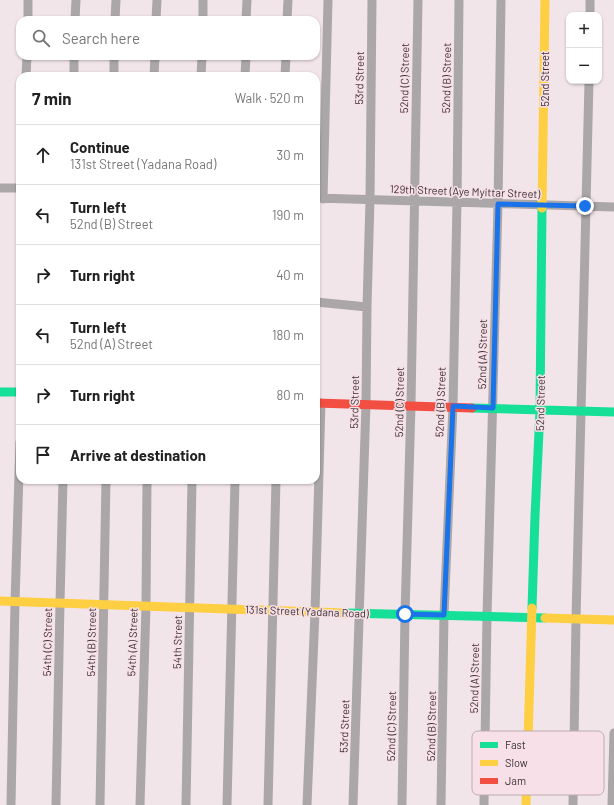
<!DOCTYPE html>
<html lang="en">
<head>
<meta charset="utf-8">
<style>
  :root { --surface:#fff; --page:#f6f6f6; --text:#222; --muted:#767676; --line:#e0e0e0 }
  body { margin:0; font-family:Barlow,sans-serif; background:var(--page); color:var(--text) }
  .controls { position:absolute; right:12px; top:12px; display:grid; overflow:hidden; border-radius:8px; box-shadow:0 1px 3px #0004 }
  .controls button { width:36px; height:36px; display:grid; place-items:center; padding:0; border:0; border-bottom:1px solid var(--line); background:var(--surface); color:var(--text); font:20px sans-serif }
  .stop { position:absolute; width:12px; height:12px; margin:-9px; border:3px solid #1a73e8; border-radius:50%; background:#fff }
  .stop.end { background:#1a73e8; border-color:#fff; box-shadow:0 1px 4px #0008 }
  .list { margin:0; padding:0; list-style:none }
  h2 { display:flex; justify-content:space-between; align-items:center; height:52px; margin:0; padding:0 16px; font-size:17px }
  h2 small { font-size:13px; font-weight:400; color:var(--muted) }
  .list li { display:grid; grid-template-columns:26px 1fr auto; gap:12px; align-items:center; box-sizing:border-box; height:60px; padding:0 16px; border-top:1px solid var(--line) }
  .list b { display:block; font-size:15px; white-space:nowrap }
  .list p { margin:0; font-size:13px; white-space:nowrap; color:var(--muted) }
  .list em { font-size:13px; font-style:normal; color:var(--muted) }
  .icon { flex:none; width:22px; height:22px; fill:none; stroke:currentColor; stroke-width:2; stroke-linecap:round; stroke-linejoin:round }
  .map { position:relative; flex:none; width:614px; height:805px; overflow:hidden }
  .search { position:absolute; background:var(--surface); box-shadow:0 1px 3px #0004; left:16px; top:16px; width:304px; height:44px; display:flex; align-items:center; gap:10px; box-sizing:border-box; padding:0 14px; border-radius:12px; color:var(--muted); font-size:15px }
  .panel { position:absolute; background:var(--surface); box-shadow:0 1px 3px #0004; left:16px; top:72px; width:304px; height:412px; border-radius:12px }
  .map>svg:first-child { display:block }
  .lines { fill:none; stroke-linecap:round; stroke-linejoin:round }
  .street { stroke:#aba7a8; stroke-width:9 }
  .fast { stroke:#16e098; stroke-width:9 }
  .slow { stroke:#ffcf43; stroke-width:9 }
  .jam { stroke:#f24e42; stroke-width:9 }
  .route { stroke:#1a73e8; stroke-width:5 }
  .labels { text-anchor:middle; dominant-baseline:central; stroke-width:3; stroke-linejoin:round; paint-order:stroke }
  .street-label { font-size:11px; fill:#3a3133; stroke:#f7e0e7 }
  .key { fill:#f7e0e7; stroke:#beacb1; stroke-width:1 }
  .key-label { font-size:11px; fill:#3a3133 }
</style>
</head>
<body>
<div class="map">
<svg width="614" height="805" viewBox="0 0 614 805">
  <rect width="100%" height="100%" fill="#f2e5e9"/>
  <g class="lines">
    <path class="street" d="M 590,15 L 590,0
      M 28,20 L 28,0
      M 75,20 L 76,0
      M 115,20 L 116,0
      M 156,20 L 157,0
      M 203,20 L 203,0
      M 246,20 L 247,0
      M 287,20 L 288,0
      M 26,76 L 27,56
      M 74,76 L 74,56
      M 114,76 L 114,56
      M 154,76 L 155,56
      M 201,76 L 202,56
      M 245,76 L 246,56
      M 285,76 L 286,56
      M 0,188 L 20,188
      M 316,198 L 614,207
      M 323,199 L 328,0
      M 316,302 L 367,307
      M 11,805 L 15,602 L 20,442
      M 56,805 L 60,603 L 63,480
      M 100,805 L 106,480
      M 140,805 L 146,606 L 147,480
      M 186,805 L 192,480
      M 227,805 L 235,480
      M 268,805 L 276,480
      M 307,805 L 315,612 L 321,403
      M 353,805 L 366,404 L 367,307 L 370,200 L 372,0
      M 402,805 L 405,614 L 411,405 L 418,0
      M 441,805 L 444,615 L 453,406 L 457,202 L 459,0
      M 484,805 L 487,616 L 498,204 L 501,0
      M 573,805 L 576,619 L 589,81
      M 612,805 L 614,733"/>
    <path class="fast" d="M 0,392 L 20,392
      M 472,408 L 614,412
      M 532,608 L 535,516 L 540,410 L 542,208
      M 346,613 L 545,618"/>
    <path class="slow" d="M 542,208 L 545,0
      M 0,601 L 346,613
      M 545,618 L 614,620
      M 526,805 L 532,608"/>
    <path class="jam" d="M 316,403 L 472,408"/>
  </g>
  <g class="lines">
    <path class="route" d="M 405,614 L 444,615 L 453,406 L 493,408 L 498,204 L 585,206"/>
  </g>
  <g class="labels">
    <g class="street-label">
      <text transform="translate(359 78) rotate(-89)">53rd Street</text>
      <text transform="translate(404 78) rotate(-89)">52nd (C) Street</text>
      <text transform="translate(446 78) rotate(-89)">52nd (B) Street</text>
      <text transform="translate(544 79) rotate(-90)">52nd Street</text>
      <text transform="translate(465 191) rotate(2)">129th Street (Aye Myittar Street)</text>
      <text transform="translate(482 354) rotate(-89)">52nd (A) Street</text>
      <text transform="translate(354 402) rotate(-89)">53rd Street</text>
      <text transform="translate(399 402) rotate(-89)">52nd (C) Street</text>
      <text transform="translate(440 402) rotate(-88)">52nd (B) Street</text>
      <text transform="translate(540 403) rotate(-89)">52nd Street</text>
      <text transform="translate(307 611) rotate(2)">131st Street (Yadana Road)</text>
      <text transform="translate(47 642) rotate(-89)">54th (C) Street</text>
      <text transform="translate(91 642) rotate(-89)">54th (B) Street</text>
      <text transform="translate(132 642) rotate(-88)">54th (A) Street</text>
      <text transform="translate(177 642) rotate(-89)">54th Street</text>
      <text transform="translate(474 678) rotate(-89)">52nd (A) Street</text>
      <text transform="translate(344 726) rotate(-88)">53rd Street</text>
      <text transform="translate(391 726) rotate(-89)">52nd (C) Street</text>
      <text transform="translate(431 726) rotate(-89)">52nd (B) Street</text>
    </g>
  </g>
  <rect x="472" y="731" width="132" height="64" rx="6" class="key"/>
  <rect x="480" y="742" width="18" height="6" fill="#16e098"/>
  <rect x="480" y="760" width="18" height="6" fill="#ffcf43"/>
  <rect x="480" y="778" width="18" height="6" fill="#f24e42"/>
  <g class="key-label">
    <text x="505" y="749">Fast</text>
    <text x="505" y="767">Slow</text>
    <text x="505" y="785">Jam</text>
  </g>
</svg>
<div class="controls">
<button>+</button>
<button>−</button>
</div>
<div class="stop" style="left:405px;top:614px"></div>
<div class="stop end" style="left:585px;top:206px"></div>
<div class="search"><svg class="icon" aria-label="search" viewBox="0 0 24 24"><circle cx="10" cy="10" r="6"/><path d="M15 15l6 6"/></svg>Search here</div>
<section class="panel">
<h2>7 min<small>Walk · 520 m</small></h2>
<ul class="list">
<li><svg class="icon" aria-label="ahead" viewBox="0 0 24 24"><path d="M12 20V5M6 11l6-6 6 6"/></svg><div><b>Continue</b><p>131st Street (Yadana Road)</p></div><em>30 m</em></li>
<li><svg class="icon" aria-label="left" viewBox="0 0 24 24"><path d="M17 20v-9H6M10 6l-5 5 5 5"/></svg><div><b>Turn left</b><p>52nd (B) Street</p></div><em>190 m</em></li>
<li><svg class="icon" aria-label="right" viewBox="0 0 24 24"><path d="M7 20v-9h11M14 6l5 5-5 5"/></svg><div><b>Turn right</b></div><em>40 m</em></li>
<li><svg class="icon" aria-label="left" viewBox="0 0 24 24"><path d="M17 20v-9H6M10 6l-5 5 5 5"/></svg><div><b>Turn left</b><p>52nd (A) Street</p></div><em>180 m</em></li>
<li><svg class="icon" aria-label="right" viewBox="0 0 24 24"><path d="M7 20v-9h11M14 6l5 5-5 5"/></svg><div><b>Turn right</b></div><em>80 m</em></li>
<li><svg class="icon" aria-label="arrive" viewBox="0 0 24 24"><path d="M6 21V4h12l-3 4 3 4H6"/></svg><div><b>Arrive at destination</b></div></li>
</ul>
</section>
</div>
</body>
</html>
